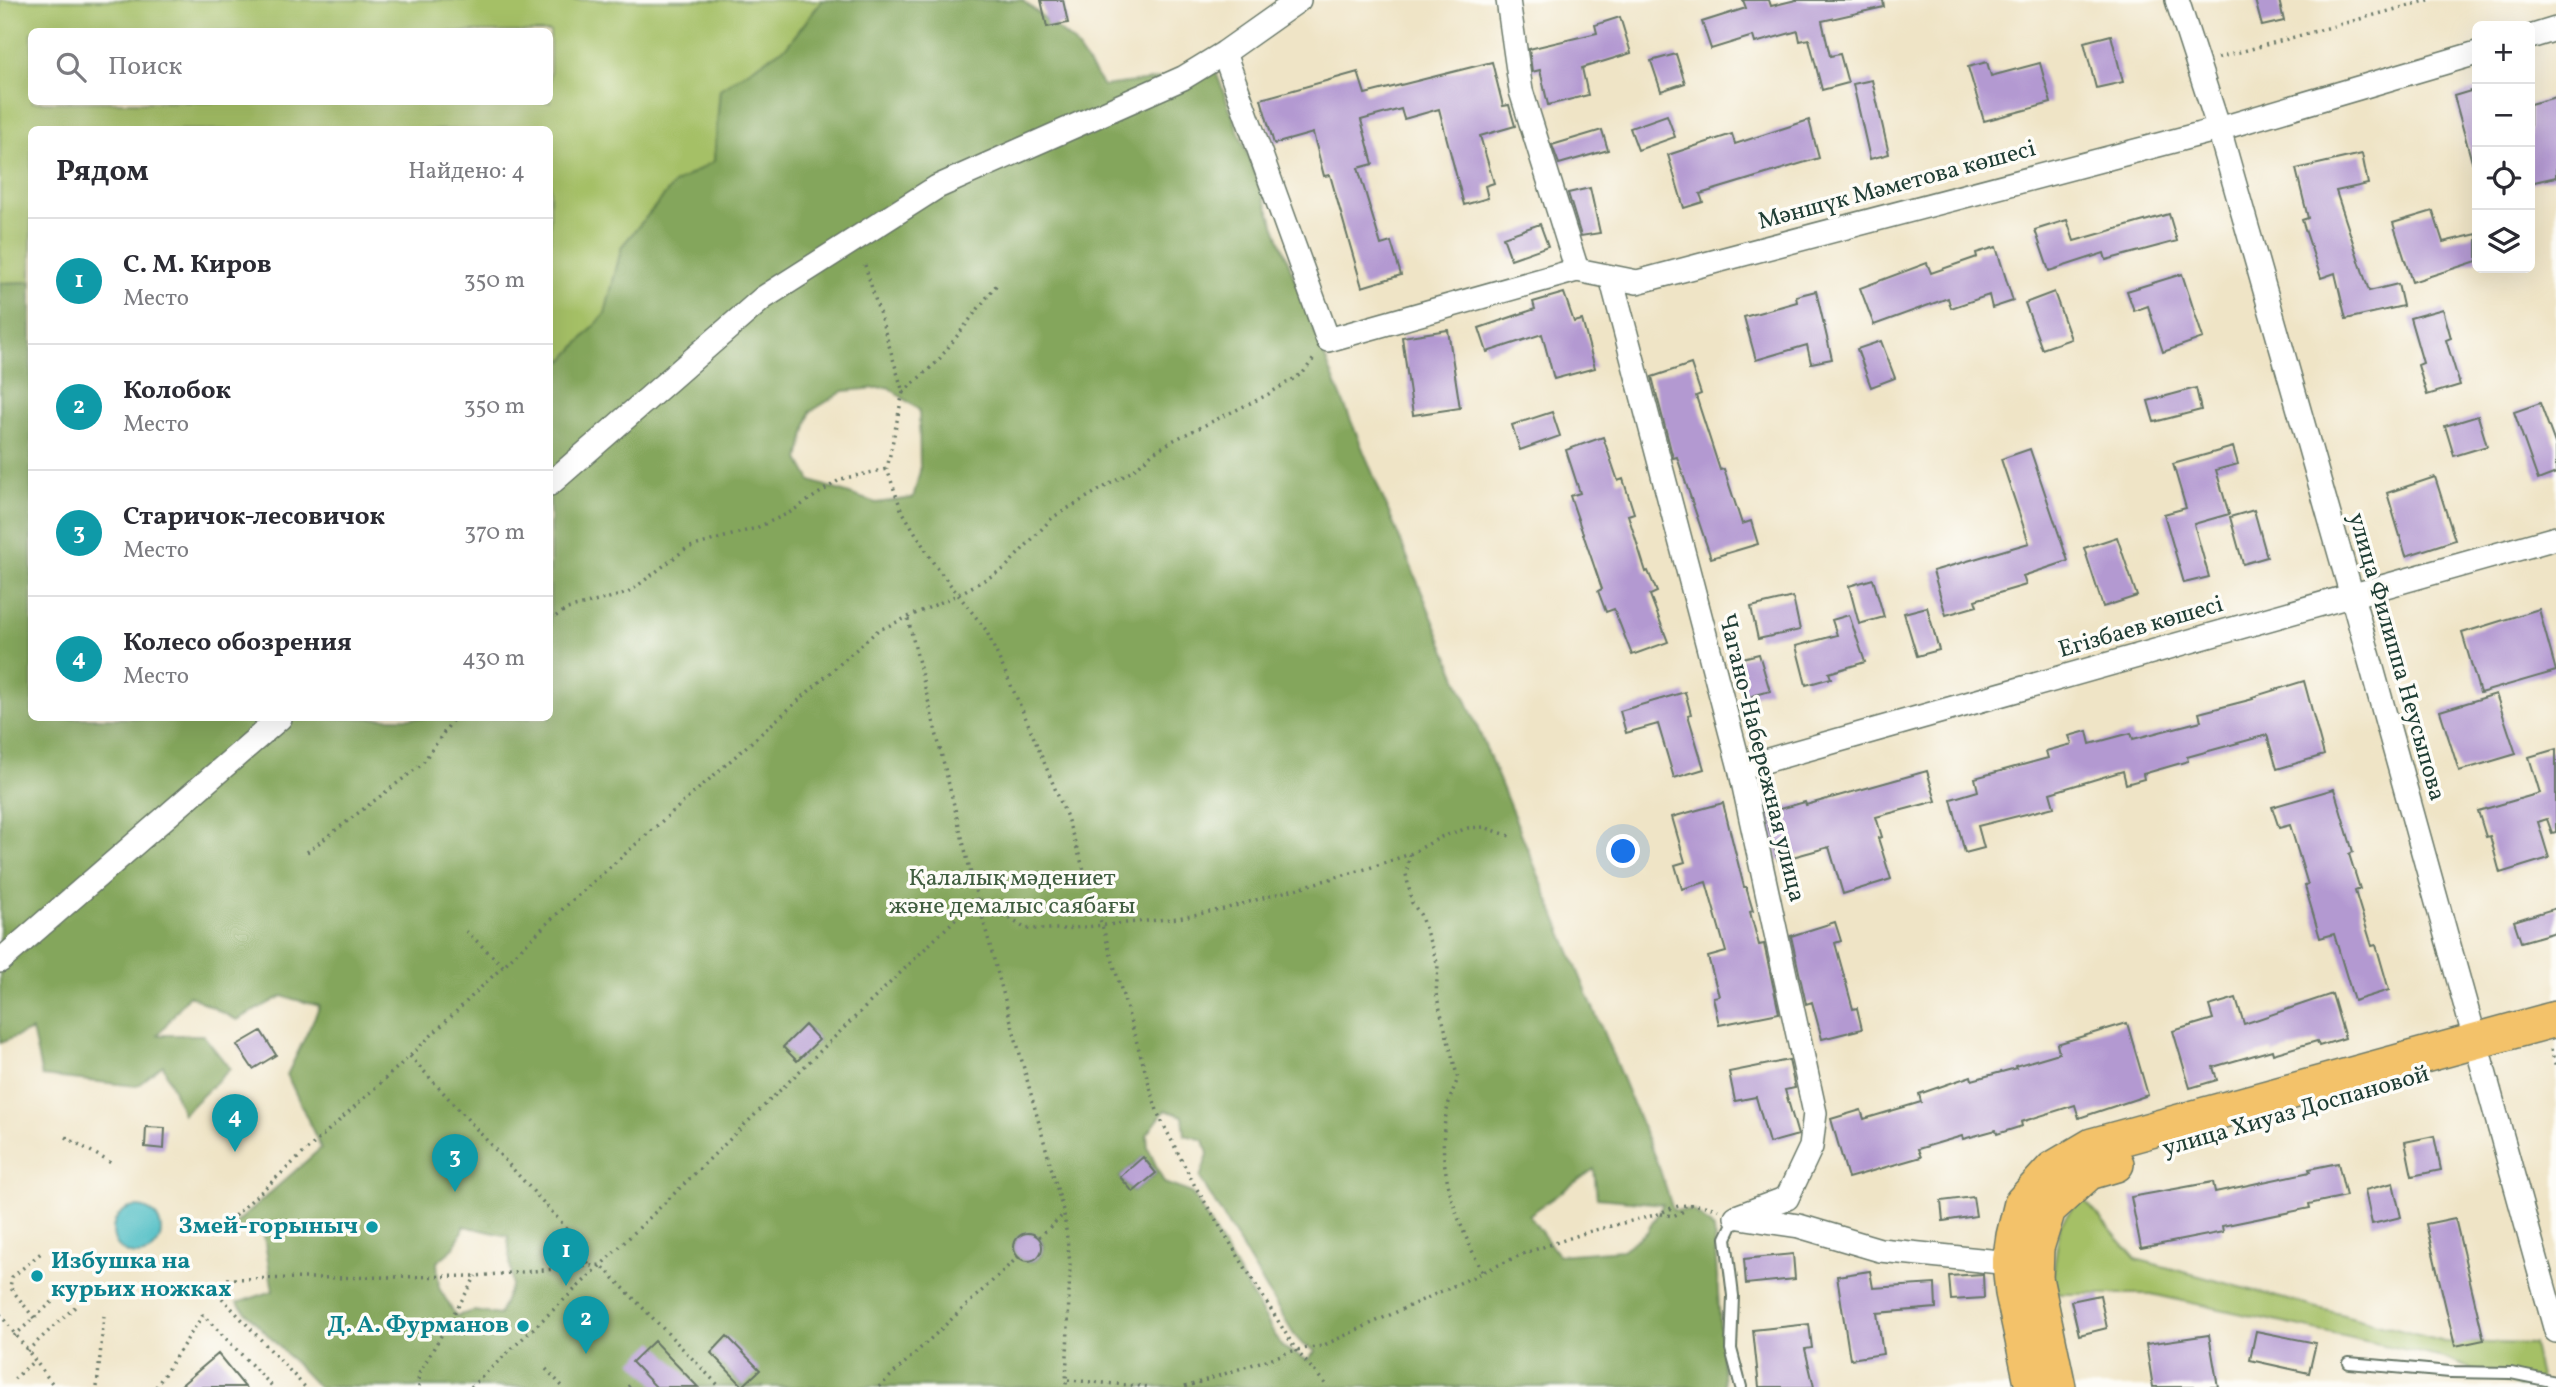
<!DOCTYPE html>
<html lang="ru">
<head>
<meta charset="utf-8">
<style>
  :root { --surface:#fff; --page:#f2f2f3; --text:#2b2b33; --muted:#7c7c81; --line:#e1e1e2; --accent:#1a73e8 }
  body { margin:0; font-family:Vollkorn,serif; background:var(--page); color:var(--text) }
  .controls { position:absolute; right:21px; top:21px; display:grid; overflow:hidden; border-radius:10px; box-shadow:0 7px 28px #0002 }
  .controls button { width:63px; height:63px; display:grid; place-items:center; padding:0; border:0; border-bottom:2px solid var(--line); background:var(--surface); color:var(--text); font:35px sans-serif }
  .you { position:absolute; left:1624px; top:852px; width:24px; height:24px; margin:-18px; border:5px solid #fff; border-radius:50%; background:#1a73e8; box-shadow:0 0 0 10px #1a73e833 }
  .badge { display:grid; place-items:center; width:46px; height:46px; border-radius:50%; background:var(--accent); color:#fff; font-size:23px; font-weight:700 }
  .pin { position:absolute; translate:-50% -58px; filter:drop-shadow(0 2px 4px #0008) }
  .pin::after { content:''; position:absolute; top:37px; width:24px; height:21px; background:inherit; clip-path:polygon(0 0,100% 0,50% 100%) }
  .list { margin:0; padding:0; list-style:none }
  h2 { display:flex; justify-content:space-between; align-items:center; height:91px; margin:0; padding:0 28px; font-size:30px }
  h2 small { font-size:23px; font-weight:400; color:var(--muted) }
  .list li { display:grid; grid-template-columns:46px 1fr auto; gap:21px; align-items:center; box-sizing:border-box; height:126px; padding:0 28px; border-top:2px solid var(--line) }
  .list b { display:block; font-size:26px; white-space:nowrap }
  .list p { margin:0; font-size:23px; white-space:nowrap; color:var(--muted) }
  .list em { font-size:23px; font-style:normal; color:var(--muted) }
  .icon { flex:none; width:38px; height:38px; fill:none; stroke:currentColor; stroke-width:2; stroke-linecap:round; stroke-linejoin:round }
  .map { position:relative; flex:none; width:2556px; height:1387px; overflow:hidden }
  .search { position:absolute; background:var(--surface); box-shadow:0 7px 28px #0002; left:28px; top:28px; width:525px; height:77px; display:flex; align-items:center; gap:18px; box-sizing:border-box; padding:0 24px; border-radius:10px; color:var(--muted); font-size:26px }
  .panel { position:absolute; background:var(--surface); box-shadow:0 7px 28px #0002; left:28px; top:126px; width:525px; height:595px; border-radius:10px }
  .map>svg:first-child { display:block }
  .green { fill:#a5c066; stroke:#627e4d; stroke-width:2; fill-rule:evenodd }
  .forest { fill:#84a65b; stroke:#527248; stroke-width:2; fill-rule:evenodd }
  .water { fill:#4ebdc4; stroke:#367d7c; stroke-width:2 }
  .building { fill:#b399d1 }
  .lines { fill:none; stroke-linecap:round; stroke-linejoin:round }
  .service-casing { stroke:#687767; stroke-width:14 }
  .minor-casing { stroke:#687767; stroke-width:26 }
  .primary-casing { stroke:#687767; stroke-width:38 }
  .path { stroke:#687767; stroke-width:3.5; stroke-dasharray:2 5; stroke-linecap:butt }
  .service { stroke:#fff; stroke-width:10 }
  .minor { stroke:#fff; stroke-width:23 }
  .primary { stroke:#f3c26a; stroke-width:35 }
  .culture-dot { fill:#0f9aa8; stroke:#fdfcf7; stroke-width:2.5 }
  .labels { text-anchor:middle; dominant-baseline:central; stroke-width:7; stroke-linejoin:round; paint-order:stroke }
  .street-label { font-size:24px; fill:#1f3d34; stroke:#fdfcf7 }
  .park-label { font-size:24px; fill:#405e40; stroke:#fdfcf7 }
  .culture-label { font-size:24px; font-weight:bold; fill:#0d838f; stroke:#fdfcf7; text-anchor:end }
</style>
</head>
<body>
<div class="map">
<svg width="2556" height="1387" viewBox="0 0 2556 1387">
  <rect width="100%" height="100%" fill="#fdfcf7"/>
  <filter id="ink" filterUnits="userSpaceOnUse"><feTurbulence type="fractalNoise" baseFrequency=".0143" numOctaves="2"/><feDisplacementMap in="SourceGraphic" scale="14" xChannelSelector="R" yChannelSelector="G"/><feConvolveMatrix kernelMatrix="1 2 1 2 8 2 1 2 1" color-interpolation-filters="sRGB"/></filter>
  <filter id="wash" filterUnits="userSpaceOnUse"><feTurbulence type="fractalNoise" baseFrequency=".00686" numOctaves="4" result="noise"/><feDisplacementMap in="SourceGraphic" scale="28" xChannelSelector="R" yChannelSelector="G"/><feGaussianBlur stdDeviation="1.57" result="paint"/><feColorMatrix in="noise" values="0 0 0 0 0 0 0 0 0 0 0 0 0 0 0 0 0 1.4 0 .05"/><feComposite in="paint" operator="in"/></filter>
  <g filter="url(#wash)">
    <rect width="100%" height="100%" fill="#efe4c6"/>
    <path class="green" d="M 0,0 L 822,0 L 787,46 L 720,89 L 714,161 L 674,184 L 622,246 L 605,314 L 563,361 L 550,345 L 550,130 L 32,130 L 31,282 L 0,283 ZM 32,32 L 550,32 L 550,102 L 32,102 Z
      M 2081,1196 L 2136,1259 L 2444,1342 L 2533,1344 L 2542,1387 L 2520,1387 L 2443,1358 L 2151,1294 L 2059,1294 L 2053,1275 L 2060,1225 Z"/>
    <path class="forest" d="M 823,0 L 1022,0 L 1073,42 L 1103,86 L 1216,72 L 1321,348 L 1660,1170 L 1673,1210 L 1694,1211 L 1714,1229 L 1724,1387 L 318,1387 L 237,1303 L 273,1291 L 262,1225 L 226,1232 L 321,1148 L 287,1075 L 320,1006 L 282,996 L 237,1020 L 189,995 L 158,1035 L 203,1035 L 230,1069 L 183,1114 L 163,1065 L 137,1086 L 42,1076 L 32,1030 L 0,1043 L 0,283 L 31,282 L 32,718 L 550,718 L 550,345 L 563,361 L 605,314 L 622,246 L 674,184 L 714,161 L 720,89 L 787,46 ZM 888,387 L 919,410 L 920,471 L 913,498 L 876,503 L 811,481 L 799,459 L 810,412 L 844,391 ZM 805,1025 L 819,1040 L 797,1060 L 783,1046 ZM 1165,1110 L 1183,1116 L 1185,1135 L 1204,1140 L 1208,1154 L 1200,1178 L 1294,1335 L 1303,1345 L 1316,1351 L 1307,1360 L 1282,1347 L 1192,1193 L 1164,1183 L 1148,1148 L 1147,1135 ZM 1143,1157 L 1156,1173 L 1133,1192 L 1120,1177 ZM 1594,1169 L 1597,1198 L 1663,1204 L 1647,1232 L 1622,1250 L 1558,1255 L 1529,1215 ZM 464,1226 L 508,1236 L 512,1284 L 499,1315 L 474,1311 L 456,1316 L 439,1288 L 437,1262 L 454,1248 ZM 1031,1233 C 1040,1237 1047,1245 1041,1255 C 1026,1277 994,1237 1031,1233 ZM 727,1337 L 743,1386 L 711,1353 Z"/>
    <path class="water" d="M113 1231a24 24 0 1 1 48 0a24 24 0 1 1-48 0Z"/>
    <g id="blocks">
      <path class="building" d="M 1041,0 L 1063,0 L 1068,23 L 1047,27 Z
        M 1743,0 L 1769,0 L 1771,6 L 1796,0 L 1883,0 L 1884,7 L 1822,21 L 1830,56 L 1840,54 L 1848,83 L 1822,90 L 1809,39 L 1800,41 L 1798,31 L 1755,43 L 1753,36 L 1711,49 L 1702,22 L 1746,8 Z
        M 2255,0 L 2279,0 L 2284,21 L 2262,26 Z
        M 1620,17 L 1631,53 L 1582,68 L 1588,95 L 1548,105 L 1540,70 L 1532,72 L 1529,49 L 1597,33 L 1595,25 Z
        M 2111,35 L 2123,82 L 2096,88 L 2084,42 Z
        M 1676,54 L 1685,83 L 1661,91 L 1651,61 Z
        M 1492,62 L 1503,106 L 1509,105 L 1515,126 L 1480,136 L 1494,183 L 1485,186 L 1488,198 L 1464,205 L 1439,109 L 1404,119 L 1401,109 L 1361,120 L 1373,164 L 1358,168 L 1381,245 L 1391,242 L 1401,275 L 1362,287 L 1330,175 L 1324,176 L 1313,133 L 1274,144 L 1261,99 L 1358,72 L 1365,94 Z
        M 1987,62 L 1991,76 L 2040,63 L 2051,103 L 1984,121 L 1968,67 Z
        M 1872,80 L 1889,154 L 1870,159 L 1853,84 Z
        M 2477,89 L 2477,162 L 2472,162 L 2454,96 Z
        M 2556,97 L 2556,177 L 2530,183 L 2530,104 Z
        M 1667,115 L 1675,137 L 1638,150 L 1630,128 Z
        M 1809,120 L 1819,158 L 1700,194 L 1703,202 L 1684,208 L 1668,155 L 1732,134 L 1735,144 Z
        M 1602,130 L 1608,150 L 1559,164 L 1552,145 Z
        M 2362,154 L 2368,184 L 2336,191 L 2369,291 L 2398,284 L 2403,306 L 2346,319 L 2335,273 L 2321,278 L 2302,220 L 2308,218 L 2296,169 Z
        M 1590,188 L 1600,233 L 1581,236 L 1568,193 Z
        M 2433,211 L 2443,242 L 2477,234 L 2477,261 L 2412,282 L 2393,223 Z
        M 2169,214 L 2177,241 L 2106,260 L 2104,253 L 2049,271 L 2035,230 L 2067,220 L 2074,241 Z
        M 1540,224 L 1548,246 L 1511,259 L 1503,237 Z
        M 1996,247 L 2013,301 L 1992,308 L 1989,295 L 1951,308 L 1948,298 L 1874,325 L 1860,288 L 1927,263 L 1931,273 L 1977,257 L 1976,253 Z
        M 2182,274 L 2203,338 L 2163,352 L 2148,306 L 2134,311 L 2127,291 Z
        M 1816,291 L 1832,359 L 1811,363 L 1807,345 L 1756,360 L 1744,317 L 1797,302 L 1796,296 Z
        M 2054,292 L 2071,339 L 2042,349 L 2025,303 Z
        M 1564,293 L 1574,322 L 1582,320 L 1595,368 L 1554,379 L 1542,334 L 1487,352 L 1479,328 L 1535,309 L 1533,302 Z
        M 2443,309 L 2451,338 L 2446,340 L 2460,385 L 2427,395 L 2418,365 L 2423,363 L 2410,318 Z
        M 1448,330 L 1460,408 L 1413,415 L 1402,337 Z
        M 1881,341 L 1895,378 L 1871,387 L 1857,349 Z
        M 1691,364 L 1701,394 L 1696,396 L 1720,470 L 1724,469 L 1742,524 L 1751,521 L 1758,544 L 1711,558 L 1677,457 L 1673,458 L 1652,377 Z
        M 2196,388 L 2201,410 L 2154,422 L 2148,401 Z
        M 2540,403 L 2556,446 L 2556,473 L 2538,480 L 2514,412 Z
        M 1552,412 L 1560,436 L 1520,450 L 1512,425 Z
        M 2478,416 L 2487,446 L 2454,456 L 2445,426 Z
        M 1603,437 L 1618,481 L 1623,479 L 1634,513 L 1628,515 L 1646,572 L 1648,571 L 1657,592 L 1650,595 L 1668,642 L 1632,655 L 1614,609 L 1606,612 L 1598,591 L 1602,589 L 1570,496 L 1580,493 L 1566,450 Z
        M 2233,447 L 2238,464 L 2216,470 L 2229,514 L 2194,524 L 2209,577 L 2184,583 L 2164,514 L 2186,508 L 2173,464 Z
        M 2030,449 L 2068,561 L 2023,576 L 2026,585 L 1975,600 L 1977,606 L 1946,615 L 1933,571 L 2029,543 L 2001,459 Z
        M 2435,477 L 2455,540 L 2406,556 L 2387,493 Z
        M 2254,510 L 2267,557 L 2243,564 L 2230,517 Z
        M 2117,537 L 2137,596 L 2103,607 L 2084,548 Z
        M 1873,579 L 1884,617 L 1859,624 L 1849,586 Z
        M 1793,597 L 1800,630 L 1758,639 L 1751,607 Z
        M 1927,607 L 1939,650 L 1917,656 L 1904,613 Z
        M 2539,609 L 2556,671 L 2480,693 L 2462,633 Z
        M 1849,615 L 1865,662 L 1829,673 L 1831,678 L 1806,685 L 1796,646 L 1837,635 L 1832,620 Z
        M 1759,654 L 1770,691 L 1745,698 L 1734,660 Z
        M 2304,681 L 2324,755 L 2277,769 L 2267,735 L 2187,757 L 2188,761 L 2143,774 L 2144,779 L 2126,784 L 2123,771 L 2050,793 L 2054,807 L 1978,826 L 1984,848 L 1965,853 L 1951,799 L 1978,791 L 1975,778 L 2048,758 L 2046,751 L 2072,744 L 2069,736 L 2087,731 L 2090,744 L 2131,733 L 2133,739 L 2201,721 L 2199,713 L 2253,699 L 2252,697 Z
        M 1685,692 L 1691,714 L 1688,715 L 1704,769 L 1674,778 L 1658,724 L 1626,733 L 1620,711 Z
        M 2496,694 L 2516,754 L 2459,771 L 2440,711 Z
        M 2556,749 L 2556,832 L 2552,833 L 2547,819 L 2538,822 L 2549,858 L 2500,873 L 2490,836 L 2486,837 L 2478,811 L 2540,793 L 2529,757 Z
        M 1927,771 L 1936,801 L 1876,817 L 1882,837 L 1878,838 L 1891,879 L 1843,894 L 1829,847 L 1778,861 L 1765,813 L 1805,802 L 1806,805 Z
        M 2334,789 L 2353,852 L 2349,854 L 2360,889 L 2355,891 L 2372,946 L 2376,945 L 2389,990 L 2354,1001 L 2334,934 L 2320,938 L 2305,886 L 2308,885 L 2290,825 L 2279,828 L 2272,807 Z
        M 1723,803 L 1744,887 L 1746,887 L 1753,911 L 1750,912 L 1759,945 L 1764,944 L 1779,1013 L 1719,1025 L 1713,997 L 1719,996 L 1708,957 L 1726,952 L 1706,882 L 1682,889 L 1675,865 L 1685,862 L 1672,817 Z
        M 2556,908 L 2556,932 L 2521,942 L 2514,921 Z
        M 1835,922 L 1841,941 L 1835,943 L 1853,1009 L 1857,1008 L 1862,1029 L 1822,1039 L 1812,1002 L 1806,1004 L 1791,936 Z
        M 2332,994 L 2345,1038 L 2319,1046 L 2317,1041 L 2273,1054 L 2272,1050 L 2213,1067 L 2217,1080 L 2190,1088 L 2173,1031 L 2213,1019 L 2209,1006 L 2236,998 L 2244,1024 Z
        M 2127,1023 L 2148,1095 L 2079,1118 L 2075,1105 L 2021,1122 L 2022,1126 L 1997,1134 L 1996,1130 L 1963,1139 L 1962,1136 L 1918,1149 L 1921,1157 L 1848,1178 L 1831,1119 L 1861,1110 L 1864,1119 L 1921,1102 L 1919,1094 L 1971,1076 L 1972,1080 L 2016,1068 L 2015,1066 L 2059,1053 L 2057,1044 Z
        M 805,1025 L 819,1040 L 797,1061 L 783,1047 Z
        M 261,1031 L 276,1055 L 253,1069 L 237,1045 Z
        M 1789,1060 L 1795,1088 L 1785,1090 L 1798,1135 L 1769,1143 L 1756,1097 L 1735,1101 L 1729,1072 Z
        M 146,1127 L 165,1128 L 164,1149 L 145,1147 Z
        M 2434,1136 L 2441,1170 L 2412,1176 L 2405,1142 Z
        M 1143,1157 L 1156,1173 L 1133,1192 L 1120,1177 Z
        M 2338,1163 L 2346,1196 L 2309,1204 L 2310,1208 L 2222,1226 L 2223,1232 L 2141,1248 L 2131,1197 L 2213,1182 L 2215,1192 L 2310,1172 L 2309,1169 Z
        M 2393,1183 L 2401,1217 L 2372,1224 L 2365,1190 Z
        M 1973,1197 L 1976,1216 L 1943,1221 L 1941,1201 Z
        M 2455,1218 L 2484,1340 L 2455,1346 L 2426,1224 Z
        M1014 1247a14 14 0 1 1 28 0a14 14 0 1 1-28 0Z
        M 1793,1254 L 1795,1279 L 1746,1284 L 1744,1259 Z
        M 1870,1271 L 1873,1288 L 1935,1284 L 1936,1308 L 1877,1313 L 1883,1354 L 1850,1359 L 1837,1276 Z
        M 1983,1274 L 1984,1298 L 1951,1300 L 1949,1276 Z
        M 2100,1295 L 2107,1328 L 2079,1335 L 2071,1301 Z
        M 1809,1324 L 1812,1348 L 1805,1349 L 1814,1387 L 1759,1387 L 1753,1330 Z
        M 2256,1331 L 2316,1343 L 2309,1373 L 2250,1360 Z
        M 2209,1335 L 2218,1387 L 2153,1387 L 2146,1344 Z
        M 727,1336 L 760,1370 L 743,1386 L 711,1353 Z
        M 654,1341 L 669,1357 L 698,1387 L 656,1387 L 632,1362 Z
        M 218,1354 L 245,1387 L 179,1387 Z"/>
    </g>
  </g>
  <g filter="url(#ink)">
    <use href="#blocks" fill-opacity="0" stroke="#687767" stroke-width="2"/>
    <g class="lines">
      <g class="service-casing">
        <path id="service" d="M 1736,1217 L 1726,1238 L 1733,1296 L 1731,1349 L 1741,1387
          M 2349,1363 L 2450,1372 L 2511,1373 L 2556,1382"/>
      </g>
      <g class="minor-casing">
        <path id="minor" d="M 1508,0 L 1521,91 L 1577,270
          M 2177,0 L 2219,129 L 2352,596 L 2556,1331
          M 2530,37 L 2556,29
          M 1224,53 L 1328,340 L 1577,270 L 1637,282 L 2219,129 L 2477,53
          M 1611,277 L 1740,768 L 1815,1113 L 1811,1147 L 1787,1198 L 1736,1217
          M 550,484 L 763,298 L 937,187 L 1183,78 L 1224,53 L 1299,0
          M 1740,768 L 2556,538
          M 0,961 L 280,718
          M 1740,1217 L 1799,1226 L 1880,1250 L 2010,1263"/>
      </g>
      <g class="primary-casing">
        <path id="primary" d="M 2033,1387 L 2013,1293 L 2010,1263 L 2014,1236 L 2022,1203 L 2053,1169 L 2092,1146 L 2556,1019
          M 2058,1387 L 2035,1278 L 2036,1248 L 2048,1209 L 2089,1172 L 2116,1164"/>
      </g>
      <path class="path" d="M 2218,58 L 2429,0
        M 865,265 L 903,392 L 887,469 L 901,509 L 934,564 L 986,630 L 1024,714 L 1066,815 L 1102,925 L 1158,1114 L 1195,1186 L 1296,1350 L 1328,1387
        M 903,392 L 937,362 L 998,283
        M 908,619 L 977,898 L 1064,1214 L 1070,1263 L 1066,1387
        M 550,620 L 567,609 L 628,593 L 687,548 L 756,528 L 789,513 L 841,479 L 887,469
        M 307,852 L 421,765 L 454,718
        M 1410,854 L 1406,874 L 1412,903 L 1420,914 L 1438,965 L 1436,994 L 1458,1079 C 1426,1145 1452,1212 1483,1273
        M 466,931 L 503,966
        M 2551,1049 L 2556,1067
        M 410,1056 L 582,1245 L 589,1266
        M 66,1137 L 113,1164
        M 1661,1214 L 1673,1216 L 1684,1211 L 1685,1206
        M 219,1230 L 410,1056 L 557,914 L 877,631 L 957,595 L 1004,569 L 1053,517 L 1134,470 L 1155,451 L 1174,440 L 1267,395 L 1303,373 L 1315,357
        M 1039,1237 L 1064,1214
        M 227,1279 L 476,1276 L 601,1265 L 720,1387
        M 222,1298 L 305,1387
        M 0,1314 L 55,1387
        M 34,1318 L 10,1287 L 12,1277 L 41,1253
        M 14,1336 L 61,1294
        M 27,1351 L 77,1305
        M 546,1369 L 563,1387
        M 14,1379 L 34,1361
        M 1068,1380 L 1151,1387
        M 97,1387 L 104,1316
        M 156,1387 L 203,1315 L 273,1387
        M 419,1387 L 418,1375 L 476,1276
        M 471,1387 L 601,1265 L 977,898 L 1026,929 L 1064,929 L 1178,918 L 1224,909 L 1369,868 L 1410,854 L 1441,837 L 1468,828 L 1484,827 L 1513,837
        M 628,1387 L 633,1382
        M 879,1387 L 1018,1257
        M 1185,1387 L 1296,1350 L 1322,1346 L 1525,1253 L 1591,1231 L 1659,1214 C 1678,1203 1698,1202 1718,1210"/>
      <use href="#service" class="service"/>
      <use href="#minor" class="minor"/>
      <use href="#primary" class="primary"/>
    </g>
  </g>
  <g class="culture-dot">
    <circle cx="372" cy="1227" r="7"/>
    <circle cx="37" cy="1276" r="7"/>
    <circle cx="523" cy="1326" r="7"/>
  </g>
  <g class="labels">
    <g class="street-label">
      <text transform="translate(1897 186) rotate(-15)">Мәншүк Мәметова көшесі</text>
      <text transform="translate(2141 628) rotate(-16)">Егізбаев көшесі</text>
      <text transform="translate(2396 657) rotate(74)">улица Филиппа Неусыпова</text>
      <text transform="translate(1761 758) rotate(76)">Чагано-Набережная улица</text>
      <text transform="translate(2296 1112) rotate(-16)">улица Хиуаз Доспановой</text>
    </g>
    <g class="park-label">
      <text x="1012" y="879">Қалалық мәдениет<tspan x="1012" dy="28">және демалыс саябағы</tspan></text>
    </g>
    <g class="culture-label">
      <text x="358" y="1227">Змей-горыныч</text>
      <text x="51" y="1262" text-anchor="start">Избушка на<tspan x="51" dy="28">курьих ножках</tspan></text>
      <text x="509" y="1326">Д. А. Фурманов</text>
    </g>
  </g>
</svg>
<div class="controls">
<button>+</button>
<button>−</button>
<button><svg class="icon" aria-label="locate" viewBox="0 0 24 24"><circle cx="12" cy="12" r="6"/><path d="M12 2v4M12 18v4M2 12h4M18 12h4"/></svg></button>
<button><svg class="icon" aria-label="layers" viewBox="0 0 24 24"><path d="M12 4l9 5-9 5-9-5zM3 14l9 5 9-5"/></svg></button>
</div>
<div class="you"></div>
<div class="pin badge" style="left:566px;top:1286px;background:#0f9aa8">1</div>
<div class="pin badge" style="left:586px;top:1354px;background:#0f9aa8">2</div>
<div class="pin badge" style="left:455px;top:1192px;background:#0f9aa8">3</div>
<div class="pin badge" style="left:235px;top:1152px;background:#0f9aa8">4</div>
<div class="search"><svg class="icon" aria-label="search" viewBox="0 0 24 24"><circle cx="10" cy="10" r="6"/><path d="M15 15l6 6"/></svg>Поиск</div>
<section class="panel">
<h2>Рядом<small>Найдено: 4</small></h2>
<ul class="list">
<li><span class="badge" style="background:#0f9aa8">1</span><div><b>С. М. Киров</b><p>Место</p></div><em>350 m</em></li>
<li><span class="badge" style="background:#0f9aa8">2</span><div><b>Колобок</b><p>Место</p></div><em>350 m</em></li>
<li><span class="badge" style="background:#0f9aa8">3</span><div><b>Старичок-лесовичок</b><p>Место</p></div><em>370 m</em></li>
<li><span class="badge" style="background:#0f9aa8">4</span><div><b>Колесо обозрения</b><p>Место</p></div><em>430 m</em></li>
</ul>
</section>
</div>
</body>
</html>
